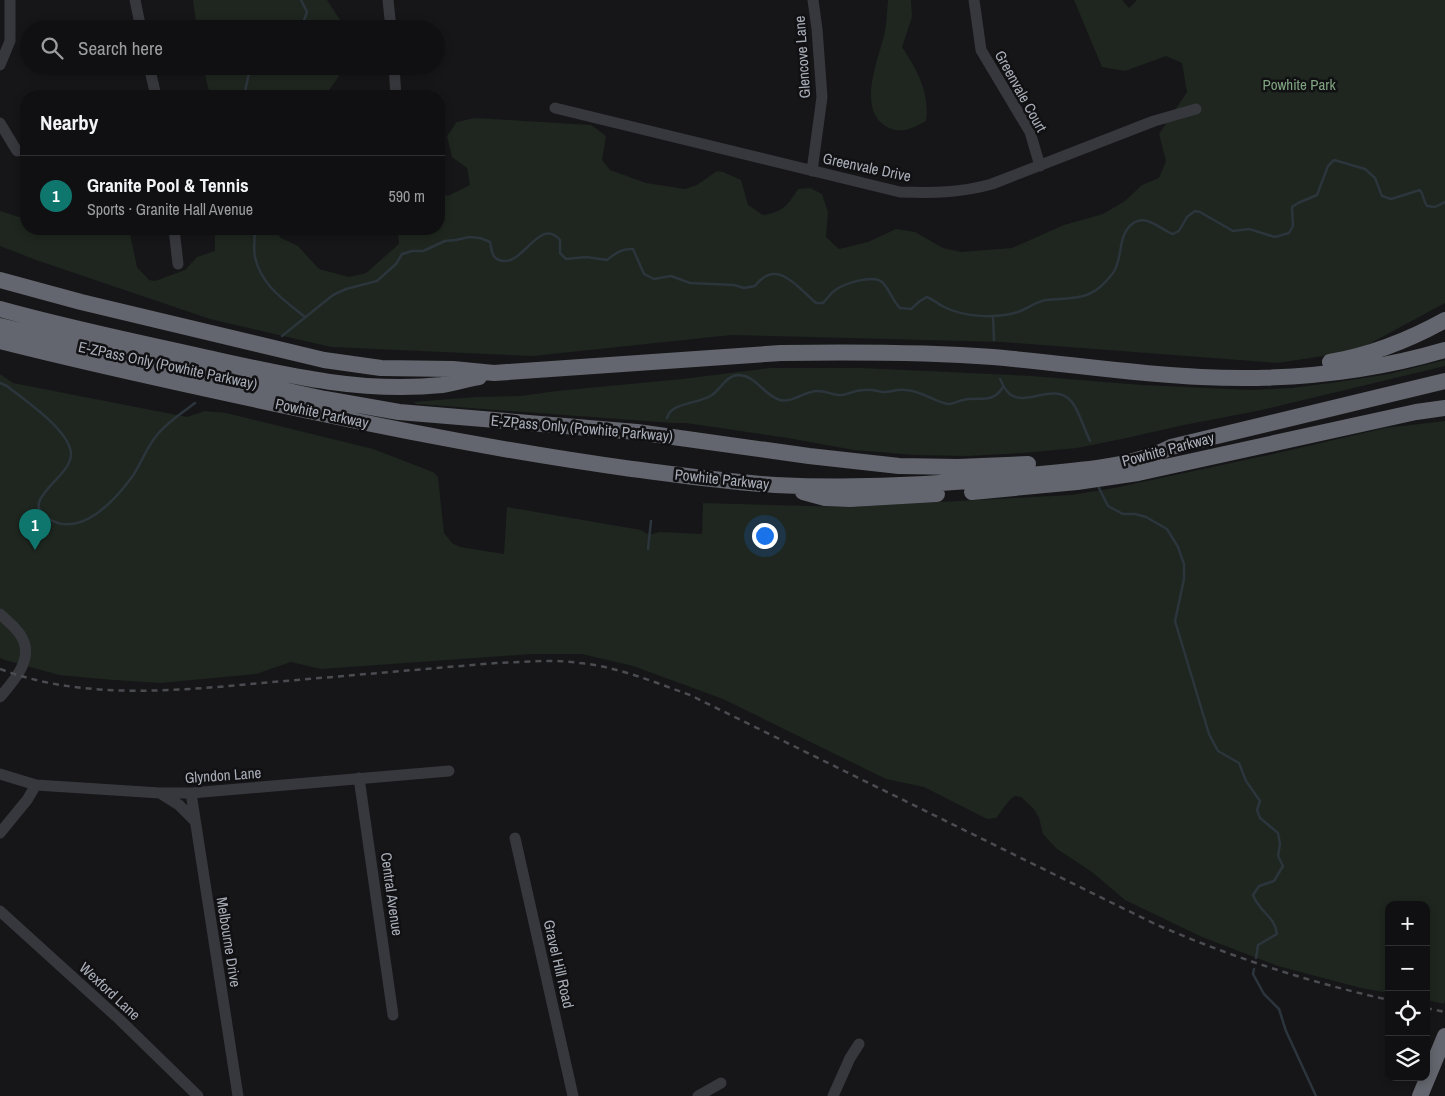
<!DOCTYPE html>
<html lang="en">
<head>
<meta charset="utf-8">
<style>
  :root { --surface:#101012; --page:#19191b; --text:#f1f3f6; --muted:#9c9d9f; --line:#303032; --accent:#0f766e }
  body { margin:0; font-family:"Archivo Narrow",sans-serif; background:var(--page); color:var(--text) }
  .controls { position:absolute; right:15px; bottom:15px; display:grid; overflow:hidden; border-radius:10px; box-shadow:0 2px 8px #0003 }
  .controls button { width:45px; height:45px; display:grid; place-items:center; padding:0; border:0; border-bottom:1px solid var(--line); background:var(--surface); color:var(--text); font:25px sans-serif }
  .you { position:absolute; left:764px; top:535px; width:18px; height:18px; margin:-12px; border:4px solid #fff; border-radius:50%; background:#1a73e8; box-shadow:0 0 0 8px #1a73e833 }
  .badge { display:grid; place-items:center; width:32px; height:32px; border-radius:50%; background:var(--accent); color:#fff; font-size:16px; font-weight:700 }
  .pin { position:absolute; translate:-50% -41px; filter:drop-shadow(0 1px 2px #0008) }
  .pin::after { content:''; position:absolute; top:26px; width:18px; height:15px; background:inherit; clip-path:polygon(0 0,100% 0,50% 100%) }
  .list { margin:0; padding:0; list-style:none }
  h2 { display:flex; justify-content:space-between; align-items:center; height:65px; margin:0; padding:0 20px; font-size:21px }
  h2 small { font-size:16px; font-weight:400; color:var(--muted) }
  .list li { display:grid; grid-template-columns:32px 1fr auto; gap:15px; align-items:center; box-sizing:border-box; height:80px; padding:0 20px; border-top:1px solid var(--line) }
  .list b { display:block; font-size:19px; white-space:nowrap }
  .list p { margin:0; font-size:16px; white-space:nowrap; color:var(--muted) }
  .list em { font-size:16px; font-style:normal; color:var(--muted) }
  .icon { flex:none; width:28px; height:28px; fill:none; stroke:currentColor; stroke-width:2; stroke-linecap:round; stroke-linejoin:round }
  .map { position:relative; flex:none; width:1445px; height:1096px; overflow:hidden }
  .search { position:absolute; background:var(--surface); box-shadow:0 2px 8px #0003; left:20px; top:20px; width:425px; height:55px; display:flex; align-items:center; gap:12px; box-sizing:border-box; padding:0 18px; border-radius:28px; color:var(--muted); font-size:19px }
  .panel { position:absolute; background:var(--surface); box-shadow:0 2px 8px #0003; left:20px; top:90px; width:425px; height:145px; border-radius:20px }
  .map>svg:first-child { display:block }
  .green { fill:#1e261f }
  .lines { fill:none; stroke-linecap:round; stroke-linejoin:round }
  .stream { stroke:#2c353c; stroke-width:2.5 }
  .minor { stroke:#37383d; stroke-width:11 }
  .highway { stroke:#63666e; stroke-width:16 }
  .rail { stroke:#4a4c52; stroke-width:2.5; stroke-dasharray:6 5; stroke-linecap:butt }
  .labels { text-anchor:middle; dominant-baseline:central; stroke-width:5; stroke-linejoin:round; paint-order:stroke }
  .street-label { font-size:15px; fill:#a8adb8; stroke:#111113 }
  .park-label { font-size:15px; fill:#7fa381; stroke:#111113 }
</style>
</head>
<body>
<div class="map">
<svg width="1445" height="1096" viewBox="0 0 1445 1096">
  <rect width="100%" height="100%" fill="#161618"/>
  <path class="green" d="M 193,0 L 327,0 L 346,29 L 197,29 Z
    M 888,0 L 911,0 L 912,17 L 902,47 C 917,70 930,92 926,121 C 913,128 901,135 887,127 C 855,109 880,57 885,31 C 887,21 887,10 888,0 Z
    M 1074,0 L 1122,0 L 1129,8 L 1137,0 L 1445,0 L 1445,303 L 1356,351 L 1277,363 L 1002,342 L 731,335 L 533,356 L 331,347 L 210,319 L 36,260 L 0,246 L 0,211 L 19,217 L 26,215 L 26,229 L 129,229 L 137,267 L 149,280 L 155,281 L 185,270 L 197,257 L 215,251 L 215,229 L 277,229 L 277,233 L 281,238 L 298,246 L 319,269 L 349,277 L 366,273 L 399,244 L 398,232 L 395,229 L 439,229 L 439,193 L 448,196 L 470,185 L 467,168 L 452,157 L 447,136 L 457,122 L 475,118 L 591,125 L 606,136 L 602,160 L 610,170 L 646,183 L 685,189 L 697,185 L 717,171 L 723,172 L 741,180 L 748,205 L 763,215 C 783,212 787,206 798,189 L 810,188 L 822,194 L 828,212 L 826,237 L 839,249 L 868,242 L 896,229 L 915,232 L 943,248 L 961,252 L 1012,248 L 1064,225 L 1103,214 L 1125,201 L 1142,185 L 1159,178 L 1166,161 L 1159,134 L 1187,92 L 1182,63 L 1166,56 L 1125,71 L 1102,67 Z
    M 203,66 L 346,66 L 327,93 L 327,96 L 210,96 Z
    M 1445,360 L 1445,366 L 1257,411 L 1184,425 L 1122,439 L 1077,448 L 1022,453 L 967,456 L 915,455 L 854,450 L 788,438 L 686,423 L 672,423 L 417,404 L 413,402 L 476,397 L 521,396 L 557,391 L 682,379 L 769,368 L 862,368 L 1032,376 L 1142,385 L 1250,390 L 1292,388 L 1338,382 L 1389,374 Z
    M 0,374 L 13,383 L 187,417 L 205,411 L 226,413 L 373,449 L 433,472 L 438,477 L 444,533 L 452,543 L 460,547 L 504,554 L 507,507 L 641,530 L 649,535 L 660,532 L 702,534 L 703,503 L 847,507 L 1071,495 L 1114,488 L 1278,453 L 1385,428 L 1445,421 L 1445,1000 L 1444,1004 L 1426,1000 L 1426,905 L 1389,905 L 1389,993 L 1361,988 L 1278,966 L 1202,937 L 1125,900 L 1092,872 L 1057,849 L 1043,834 L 1039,818 L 1034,809 L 1021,797 L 1015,796 C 1006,802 1003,810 996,818 L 987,819 L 924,787 L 886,779 L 723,699 L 633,666 L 582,654 L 532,654 L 321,669 L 291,662 L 256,674 L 161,683 L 114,680 L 59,675 L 5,660 L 0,658 Z"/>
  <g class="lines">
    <path class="stream" d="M 301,0 L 307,12 L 301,29
      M 244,96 L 249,73 L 259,66
      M 255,229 C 255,237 253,248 255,257 C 261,285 284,300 305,317
      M 993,316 L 994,340
      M 282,336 L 333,295 L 346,289 L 377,281 L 396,264 L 402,254 L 412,251 L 423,251 L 445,241 L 456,240 L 469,237 L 480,238 L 490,242 C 492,252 492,260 504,261 C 524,263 540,217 560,240 L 560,253 L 566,259 L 586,257 L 607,260 C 616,253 622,248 633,249 L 644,274 L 654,279 L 671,276 L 690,283 L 734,285 L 744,288 L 755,286 C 777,257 798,288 816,303 L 823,303 C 827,299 830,294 834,291 C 842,284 873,274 882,282 C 890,290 892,300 900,308 L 911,309 L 920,301 L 927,297 C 934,300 938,304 944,307 C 964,317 997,319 1018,312 C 1027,309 1037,301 1046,300 C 1077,297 1091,302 1113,273 C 1124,258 1116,233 1135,222 C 1148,215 1161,230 1173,234 L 1179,231 L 1187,217 L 1195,211 L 1200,212 L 1233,231 L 1249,229 L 1275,237 L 1289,233 L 1293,226 L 1292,207 L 1298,203 L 1317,195 L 1328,166 L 1334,160 L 1365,169 L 1375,178 L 1382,196 L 1391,199 L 1420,190 C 1424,195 1423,201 1427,206 L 1435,207 L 1445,202
      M 1000,379 C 1003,385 1005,391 1011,395 C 1027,406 1055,382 1071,401 C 1078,408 1085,431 1090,441
      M 0,383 L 7,386 C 24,400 70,430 71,454 C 72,478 14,501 51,520 C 82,537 115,500 132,477 C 141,464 146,448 157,435 C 167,422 182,413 195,403
      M 667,418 C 671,402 699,404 712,395 C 721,389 726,375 739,375 C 757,376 763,395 780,400 C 792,403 804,392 816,391 C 825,390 834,396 842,395 C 849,394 856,390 864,390 C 870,389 877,391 883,392 C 890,392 898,389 905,390 C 921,390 934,402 948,404 C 953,404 958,401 963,400 C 979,396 992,405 1003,387
      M 1099,488 L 1108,506 L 1123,514 L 1135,514 L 1146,517 L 1167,529 L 1178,547 L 1184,564 L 1184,579 L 1175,621 L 1209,734 L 1218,751 L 1239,763 L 1246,781 L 1260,801 L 1257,810 L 1260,818 L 1278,833 L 1280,844 L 1278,856 L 1283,866 L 1274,881 L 1259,886 L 1253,895 C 1259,912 1275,916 1277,934 L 1258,945 L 1256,958
      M 648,549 L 651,521
      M 1254,969 L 1253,974 L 1264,994 L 1279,1009 L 1286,1031 L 1316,1096"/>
    <path class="minor" d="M 135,0 L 141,29
      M 388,0 L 391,29
      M 974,0 L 981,50 L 1030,132 L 1040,166
      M 0,65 L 10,41 L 10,0
      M 149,66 L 156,96
      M 394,66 L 396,96
      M 555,108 L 900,192 C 934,193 960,193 992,184 L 1154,121 L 1196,109
      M 0,123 L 17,151
      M 812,171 L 822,97 L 817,29 L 813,0
      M 174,229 L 178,264
      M 0,614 C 7,621 16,627 21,636 C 35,658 14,681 0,697
      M 0,774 L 36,785 L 160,793 L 191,793 L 449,771
      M 359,778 L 393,1015
      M 160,793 L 179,805 L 195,821
      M 191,793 L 238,1096
      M 0,833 L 27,800 L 36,785
      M 515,838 L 573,1096
      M 0,911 L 119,1019 L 198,1096
      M 698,1096 L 721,1083
      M 833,1096 L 850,1058 L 859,1044"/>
    <path class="highway" d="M 0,280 L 81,302 L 324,360 L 381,368 L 453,369 L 494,373 L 781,353 C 852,352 923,352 993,357 C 1063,363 1132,374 1201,377 C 1282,381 1367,373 1445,350
      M 0,309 C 65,327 130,341 195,355 C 277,373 358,394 442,385 C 455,383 467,379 479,377
      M 0,326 L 108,352 L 325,399 L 399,412 L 637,432 L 809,456 L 899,466 L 958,467 L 1028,464
      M 0,341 C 102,367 206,389 309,411 C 416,434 524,454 632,469 C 679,475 727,482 775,485 C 856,489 938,485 1019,476 C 1067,471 1128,469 1171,447 L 1445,381
      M 1330,362 C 1370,355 1409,340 1445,320
      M 803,492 L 825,498 L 850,499 L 937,494
      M 972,492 L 1077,482 L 1138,473 L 1416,412 L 1445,408
      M 1420,1096 L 1445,1036"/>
    <path class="rail" d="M 0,669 C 91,703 190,689 285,681 C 355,675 425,669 496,663 C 524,662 552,659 580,663 C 618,667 654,682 690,695 L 1155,924 C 1231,957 1308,982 1389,1000
      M 1426,1008 L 1445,1012"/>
  </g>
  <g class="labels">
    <g class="street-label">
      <text transform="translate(802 57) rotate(-94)">Glencove Lane</text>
      <text transform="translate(1021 91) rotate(61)">Greenvale Court</text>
      <text transform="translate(867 167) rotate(12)">Greenvale Drive</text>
      <text transform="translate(168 365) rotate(12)">E-ZPass Only (Powhite Parkway)</text>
      <text transform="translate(322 413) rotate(12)">Powhite Parkway</text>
      <text transform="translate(582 428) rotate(5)">E-ZPass Only (Powhite Parkway)</text>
      <text transform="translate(1168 449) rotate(-15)">Powhite Parkway</text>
      <text transform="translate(722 479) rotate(6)">Powhite Parkway</text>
      <text transform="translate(223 775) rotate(-4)">Glyndon Lane</text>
      <text transform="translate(392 894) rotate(82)">Central Avenue</text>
      <text transform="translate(229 942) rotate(81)">Melbourne Drive</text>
      <text transform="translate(559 964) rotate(77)">Gravel Hill Road</text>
      <text transform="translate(110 991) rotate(43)">Wexford Lane</text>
    </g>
    <g class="park-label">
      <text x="1299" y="84">Powhite Park</text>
    </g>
  </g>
</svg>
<div class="controls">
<button>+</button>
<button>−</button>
<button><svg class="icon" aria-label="locate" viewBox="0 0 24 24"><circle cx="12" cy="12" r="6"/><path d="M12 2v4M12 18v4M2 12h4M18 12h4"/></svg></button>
<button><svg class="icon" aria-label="layers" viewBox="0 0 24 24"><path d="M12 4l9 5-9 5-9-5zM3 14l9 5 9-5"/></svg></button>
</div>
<div class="you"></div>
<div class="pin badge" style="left:35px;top:550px">1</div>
<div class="search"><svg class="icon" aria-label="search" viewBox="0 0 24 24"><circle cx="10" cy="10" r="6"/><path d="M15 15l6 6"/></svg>Search here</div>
<section class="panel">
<h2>Nearby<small></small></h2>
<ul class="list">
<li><span class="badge">1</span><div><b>Granite Pool &amp; Tennis</b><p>Sports · Granite Hall Avenue</p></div><em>590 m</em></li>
</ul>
</section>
</div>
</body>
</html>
